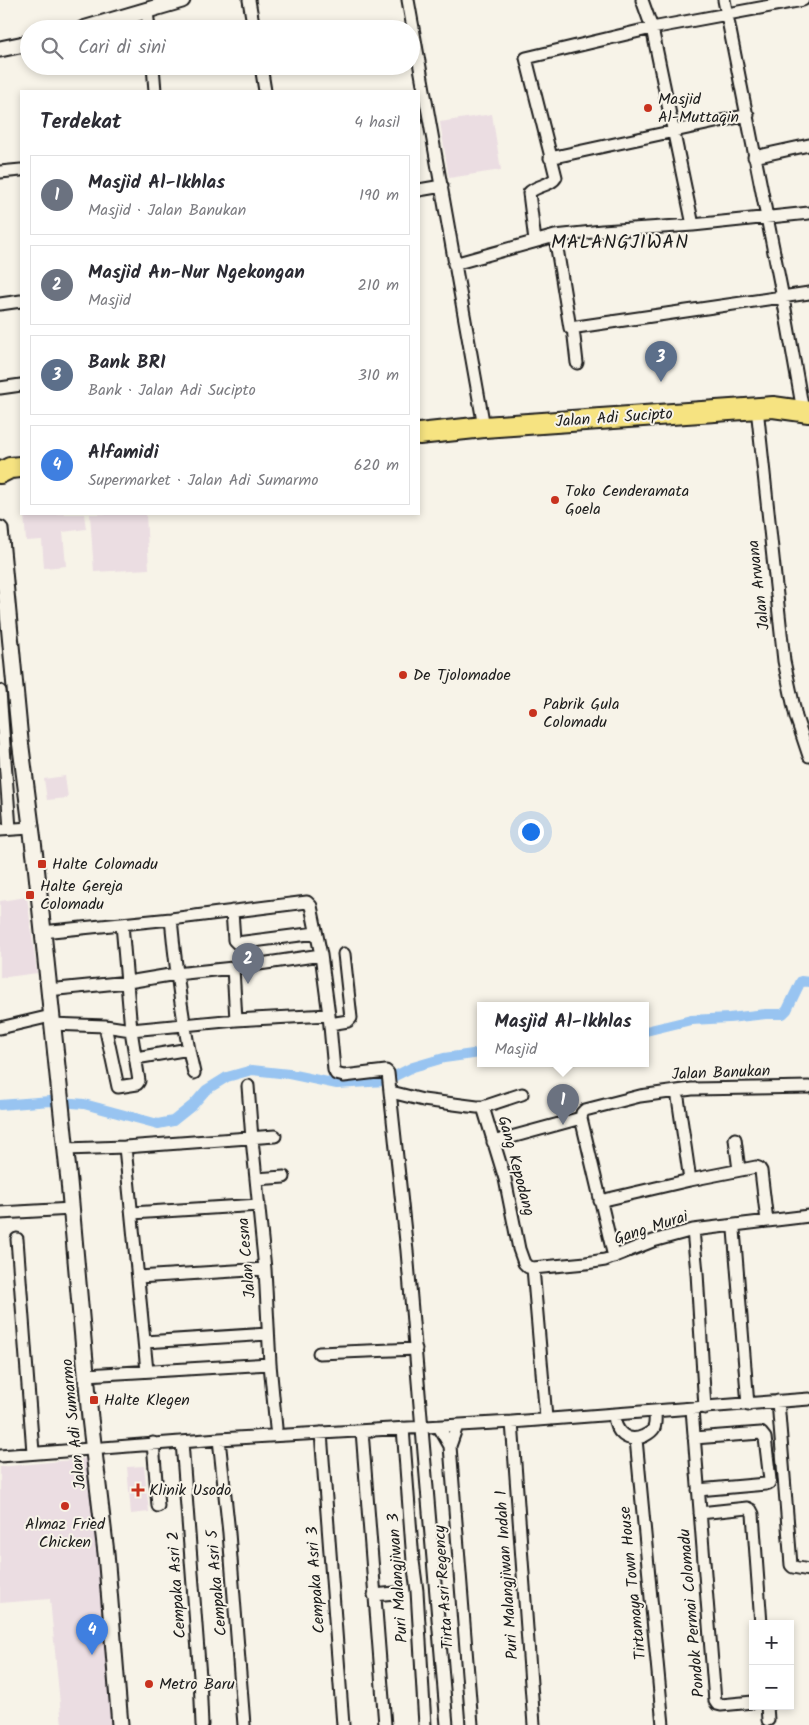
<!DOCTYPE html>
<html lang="id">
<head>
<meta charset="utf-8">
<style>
  :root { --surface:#fff; --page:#f7f7f7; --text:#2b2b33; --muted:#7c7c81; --line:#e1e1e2; --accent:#2563eb }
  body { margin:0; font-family:Kalam,sans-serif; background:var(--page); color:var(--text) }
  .controls { position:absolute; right:15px; bottom:15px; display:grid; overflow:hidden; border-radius:0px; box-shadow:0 2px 8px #0003 }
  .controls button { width:45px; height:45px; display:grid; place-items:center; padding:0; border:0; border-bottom:1px solid var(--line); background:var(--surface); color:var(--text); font:25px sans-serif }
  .you { position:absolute; left:530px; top:831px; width:18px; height:18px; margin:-12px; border:4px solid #fff; border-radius:50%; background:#1a73e8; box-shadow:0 0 0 8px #1a73e833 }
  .badge { display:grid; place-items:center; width:32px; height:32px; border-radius:50%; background:var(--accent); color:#fff; font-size:16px; font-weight:700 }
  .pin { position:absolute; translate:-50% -41px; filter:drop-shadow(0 1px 2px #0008) }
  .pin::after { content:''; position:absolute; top:26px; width:18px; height:15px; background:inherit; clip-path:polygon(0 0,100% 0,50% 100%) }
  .popup { position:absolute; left:477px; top:1002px; width:172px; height:65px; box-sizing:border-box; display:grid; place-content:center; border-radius:0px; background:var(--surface); filter:drop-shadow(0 1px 4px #0005); font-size:16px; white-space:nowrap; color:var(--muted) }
  .popup b { font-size:19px; color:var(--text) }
  .popup::after { content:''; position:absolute; left:50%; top:100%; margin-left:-10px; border:10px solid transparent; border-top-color:var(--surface) }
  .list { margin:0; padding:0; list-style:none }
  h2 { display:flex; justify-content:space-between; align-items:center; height:65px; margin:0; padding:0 20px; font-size:21px }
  h2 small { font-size:16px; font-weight:400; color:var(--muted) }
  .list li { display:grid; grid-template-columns:32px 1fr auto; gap:15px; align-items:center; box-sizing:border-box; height:80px; margin:0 10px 10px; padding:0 10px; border:1px solid var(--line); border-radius:0px }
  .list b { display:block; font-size:19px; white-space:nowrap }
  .list p { margin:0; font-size:16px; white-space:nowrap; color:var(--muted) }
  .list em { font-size:16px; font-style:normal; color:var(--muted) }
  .icon { flex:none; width:28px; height:28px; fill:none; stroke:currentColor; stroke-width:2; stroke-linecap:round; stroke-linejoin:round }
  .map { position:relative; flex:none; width:809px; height:1725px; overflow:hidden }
  .search { position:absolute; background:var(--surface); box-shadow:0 2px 8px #0003; left:20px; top:20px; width:400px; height:55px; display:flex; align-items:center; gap:12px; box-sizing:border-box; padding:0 18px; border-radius:28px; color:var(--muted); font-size:19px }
  .panel { position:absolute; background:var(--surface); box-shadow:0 2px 8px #0003; left:20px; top:90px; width:400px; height:425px; border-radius:0px }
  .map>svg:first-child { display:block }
  .built { fill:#ebdde2 }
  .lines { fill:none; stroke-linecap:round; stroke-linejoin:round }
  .canal { stroke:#98c4f1; stroke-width:10 }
  .street-casing { stroke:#1c1c1c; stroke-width:15 }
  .secondary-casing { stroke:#1c1c1c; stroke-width:19 }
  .highway-casing { stroke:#1c1c1c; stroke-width:24 }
  .street { stroke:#f7f3e8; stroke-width:11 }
  .secondary { stroke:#f7f3e8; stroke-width:15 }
  .highway { stroke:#f6e381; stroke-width:20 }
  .poi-dot { fill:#c8321e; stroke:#f7f3e8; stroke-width:2 }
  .labels { text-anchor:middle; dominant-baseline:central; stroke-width:4; stroke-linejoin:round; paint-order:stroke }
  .poi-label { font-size:16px; fill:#1c1c1c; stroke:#f7f3e8; text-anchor:start }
  .street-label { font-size:16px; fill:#1c1c1c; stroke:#f7f3e8 }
  .quarter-label { font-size:19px; letter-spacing:1px; fill:#1c1c1c; stroke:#f7f3e8 }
</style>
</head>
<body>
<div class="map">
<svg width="809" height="1725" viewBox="0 0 809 1725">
  <rect width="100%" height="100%" fill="#f7f3e8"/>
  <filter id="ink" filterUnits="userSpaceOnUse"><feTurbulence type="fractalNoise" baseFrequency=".02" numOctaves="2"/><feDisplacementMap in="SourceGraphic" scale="10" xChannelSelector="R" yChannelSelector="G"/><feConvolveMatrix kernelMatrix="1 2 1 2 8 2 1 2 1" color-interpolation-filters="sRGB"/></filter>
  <g filter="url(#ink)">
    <path class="built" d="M 492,114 L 501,170 L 449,178 L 440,122 Z
      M 24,514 L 84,514 L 86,529 L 63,532 L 66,566 L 44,568 L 42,540 L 26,541 Z
      M 90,514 L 146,514 L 149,569 L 94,572 Z
      M 65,776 L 68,798 L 47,800 L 44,779 Z
      M 27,897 L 37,973 L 0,978 L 0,901 Z
      M 91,1458 L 116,1725 L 62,1725 L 50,1599 L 0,1603 L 0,1467 Z
      M 144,1466 L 149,1512 L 131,1514 L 127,1467 Z"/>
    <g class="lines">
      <path class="canal" d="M 646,1031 L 691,1020 L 729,1018 L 766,1014 L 783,1014 L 787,1010 L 801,981 L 809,982
        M 0,1105 L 50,1101 L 84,1104 L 158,1124 L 173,1121 L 193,1105 L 206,1090 L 227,1077 L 252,1070 L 289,1074 L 337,1084 L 385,1081 L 413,1067 L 444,1058 L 480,1053"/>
      <g class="street-casing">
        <path id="street" d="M 249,0 L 254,29
          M 408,0 L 484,427
          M 642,0 L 652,28 L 693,225
          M 724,0 L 783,298 L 803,411
          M 147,11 L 149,29
          M 153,66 L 155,91
          M 261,66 L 265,91
          M 754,157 L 809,145
          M 550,158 L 748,115
          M 0,172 L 21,170
          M 419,190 L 442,186
          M 555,236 L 570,328 L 809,293
          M 535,241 L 529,193 C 536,185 551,186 556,177 L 526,58 L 652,28 L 803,0
          M 454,264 L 555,236 L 602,231 L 693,225 L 809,213
          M 0,304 L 21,301
          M 573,328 L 577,363
          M 0,388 L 21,385
          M 757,408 L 784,661 L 796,717 L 809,756
          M 0,691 L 10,829
          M 0,830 L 30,828
          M 232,911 L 234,940 L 237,943 L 316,933
          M 171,919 C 176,971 182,1022 194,1073
          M 42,932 L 171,919 L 307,902 L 311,906 L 321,955 L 329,1015
          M 233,968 L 236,1020
          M 48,990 L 128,982 L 176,974 L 233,968 L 321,955
          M 51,1024 L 105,1026 L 131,1030 L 236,1020 L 329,1015 L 334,1070 L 336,1074 L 344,1076 L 386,1071 L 388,1073 L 407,1251 L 447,1725
          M 330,1024 L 348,1021 L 351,1018 L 344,954
          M 105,1026 L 118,1087 L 137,1084 L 139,1081 L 131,1030 L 122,924
          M 0,1028 L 51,1016
          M 136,1058 L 189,1049
          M 248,1086 L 252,1139 L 265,1269 L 270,1364 L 276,1428
          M 677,1091 L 690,1180
          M 391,1092 L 423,1100 L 477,1107 L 483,1107
          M 522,1094 L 483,1107 L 505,1179 L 519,1249 L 524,1263 L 528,1267 L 533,1268 L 586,1263 L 605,1260 L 653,1241 L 693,1230 L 809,1216
          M 581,1118 L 582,1113 L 585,1110 L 640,1096 L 692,1089 L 809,1087
          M 581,1118 L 614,1257
          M 735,1139 L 739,1170
          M 493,1142 L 581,1118
          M 125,1147 L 147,1371
          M 66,1149 L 125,1147 L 275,1136
          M 256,1179 L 284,1177
          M 600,1201 L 690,1180 L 756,1167 L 759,1168 L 761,1171 L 767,1221
          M 0,1213 L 72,1209
          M 132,1213 L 259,1205
          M 693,1230 L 697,1273 L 705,1408
          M 734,1230 L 748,1405
          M 17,1239 L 33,1452
          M 533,1268 L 546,1418
          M 138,1277 L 265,1269
          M 145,1342 L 268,1334
          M 319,1353 L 416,1349
          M 86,1375 L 270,1364
          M 778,1401 L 791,1565 L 793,1567 L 809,1570
          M 692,1409 L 715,1701 L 717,1704 L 721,1705 L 753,1702
          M 614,1415 C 615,1432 627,1444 644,1436 C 648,1434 652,1432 654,1428 C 656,1423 655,1417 655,1411
          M 512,1422 L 534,1725
          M 439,1427 L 450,1446 L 457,1426
          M 403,1428 L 413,1561 L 417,1591 L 425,1725
          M 362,1431 L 385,1725
          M 321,1433 L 343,1725
          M 694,1438 L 761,1433 L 765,1438 L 770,1480 L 769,1483 L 766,1484 L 698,1490
          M 219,1439 L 229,1533 L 244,1725
          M 636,1439 L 663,1725
          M 182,1442 L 200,1677 L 202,1725
          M 153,1443 L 158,1506
          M 450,1446 L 472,1725
          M 0,1456 L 219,1439 L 512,1422 L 809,1399
          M 700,1513 L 747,1508 L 751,1510 L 753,1514 L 761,1624
          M 374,1595 L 395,1593
          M 767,1706 L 768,1720"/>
      </g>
      <g class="secondary-casing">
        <path id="secondary" d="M 83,29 L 182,0
          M 0,49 L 29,43
          M 0,529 L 20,740 L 36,865 L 69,1181 L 90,1418 L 106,1553 L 120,1725"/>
      </g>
      <g class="highway-casing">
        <path id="highway" d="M 419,434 L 484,427 L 773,407 L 809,412
          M 0,473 L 10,468 L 21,467"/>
      </g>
      <use href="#street" class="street"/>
      <use href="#secondary" class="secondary"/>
      <use href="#highway" class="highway"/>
    </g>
  </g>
  <g class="poi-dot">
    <circle cx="648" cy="108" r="5"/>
    <circle cx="555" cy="500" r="5"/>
    <circle cx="403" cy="675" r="5"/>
    <circle cx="533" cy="713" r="5"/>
    <rect x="37" y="859" width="10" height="10" rx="2.5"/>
    <rect x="25" y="890" width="10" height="10" rx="2.5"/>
    <rect x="89" y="1395" width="10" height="10" rx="2.5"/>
    <path d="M135.5 1482.5h5v5h5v5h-5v5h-5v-5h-5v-5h5z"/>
    <circle cx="65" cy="1506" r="5"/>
    <circle cx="149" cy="1684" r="5"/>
  </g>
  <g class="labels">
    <g class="poi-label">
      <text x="658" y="99">Masjid<tspan x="658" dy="18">Al-Muttaqin</tspan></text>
      <text x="565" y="491">Toko Cenderamata<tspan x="565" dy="18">Goela</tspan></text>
      <text x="413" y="675">De Tjolomadoe</text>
      <text x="543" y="704">Pabrik Gula<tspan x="543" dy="18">Colomadu</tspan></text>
      <text x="52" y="864">Halte Colomadu</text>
      <text x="40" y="886">Halte Gereja<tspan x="40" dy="18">Colomadu</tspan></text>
      <text x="104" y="1400">Halte Klegen</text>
      <text x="149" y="1490">Klinik Usodo</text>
      <text x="65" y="1524" text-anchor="middle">Almaz Fried<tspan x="65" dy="18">Chicken</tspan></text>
      <text x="159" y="1684">Metro Baru</text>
    </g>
    <g class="street-label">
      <text transform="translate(614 418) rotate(-4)">Jalan Adi Sucipto</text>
      <text transform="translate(759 585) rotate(-97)">Jalan Arwana</text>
      <text transform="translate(721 1073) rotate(-2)">Jalan Banukan</text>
      <text transform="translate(516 1166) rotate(75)">Gang Kepodang</text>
      <text transform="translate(651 1228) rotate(-18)">Gang Murai</text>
      <text transform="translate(247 1258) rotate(-95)">Jalan Cesna</text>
      <text transform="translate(74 1424) rotate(-96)">Jalan Adi Sumarmo</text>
      <text transform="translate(507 1575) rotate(-94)">Puri Malangjiwan Indah 1</text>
      <text transform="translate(398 1578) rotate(-94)">Puri Malangjiwan 3</text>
      <text transform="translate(316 1580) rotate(-94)">Cempaka Asri 3</text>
      <text transform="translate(217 1583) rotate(-95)">Cempaka Asri 5</text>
      <text transform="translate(633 1583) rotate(-96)">Tirtamaya Town House</text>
      <text transform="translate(177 1585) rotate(-94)">Cempaka Asri 2</text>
      <text transform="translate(444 1587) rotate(-94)">Tirta Asri Regency</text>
      <text transform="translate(692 1613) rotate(-95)">Pondok Permai Colomadu</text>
    </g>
    <g class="quarter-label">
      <text x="620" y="243">MALANGJIWAN</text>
    </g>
  </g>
</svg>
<div class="controls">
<button>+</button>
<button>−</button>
</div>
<div class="you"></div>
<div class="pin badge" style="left:563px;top:1125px;background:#6b7280">1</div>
<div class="popup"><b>Masjid Al-Ikhlas</b>Masjid</div>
<div class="pin badge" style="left:248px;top:984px;background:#6b7280">2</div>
<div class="pin badge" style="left:661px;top:382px;background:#5c6f8a">3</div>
<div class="pin badge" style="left:92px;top:1655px;background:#3f7fe0">4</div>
<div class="search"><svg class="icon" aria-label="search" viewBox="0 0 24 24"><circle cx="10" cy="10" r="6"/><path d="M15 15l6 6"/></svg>Cari di sini</div>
<section class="panel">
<h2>Terdekat<small>4 hasil</small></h2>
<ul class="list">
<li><span class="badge" style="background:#6b7280">1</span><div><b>Masjid Al-Ikhlas</b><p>Masjid · Jalan Banukan</p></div><em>190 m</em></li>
<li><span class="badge" style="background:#6b7280">2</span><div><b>Masjid An-Nur Ngekongan</b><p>Masjid</p></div><em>210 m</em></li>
<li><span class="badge" style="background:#5c6f8a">3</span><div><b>Bank BRI</b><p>Bank · Jalan Adi Sucipto</p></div><em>310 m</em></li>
<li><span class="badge" style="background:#3f7fe0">4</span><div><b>Alfamidi</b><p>Supermarket · Jalan Adi Sumarmo</p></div><em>620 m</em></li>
</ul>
</section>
</div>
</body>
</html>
